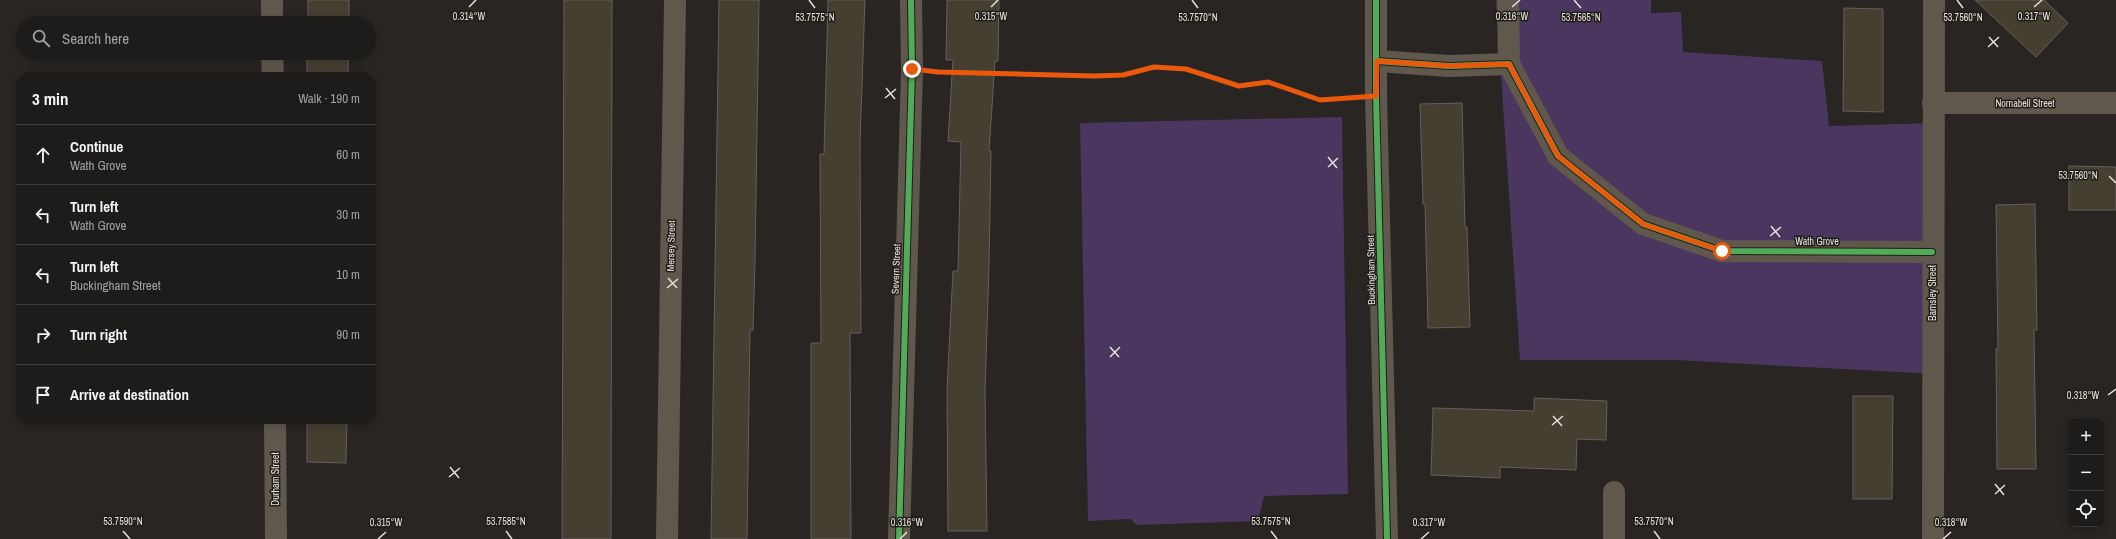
<!DOCTYPE html>
<html lang="en">
<head>
<meta charset="utf-8">
<style>
  :root { --surface:#1e1c1a; --page:#2b2927; --text:#f1f3f6; --muted:#a1a1a2; --line:#3c3a39 }
  body { margin:0; font-family:"Archivo Narrow",sans-serif; background:var(--page); color:var(--text) }
  .controls { position:absolute; right:12px; bottom:12px; display:grid; overflow:hidden; border-radius:8px; box-shadow:0 2px 10px #0003 }
  .controls button { width:36px; height:36px; display:grid; place-items:center; padding:0; border:0; border-bottom:1px solid var(--line); background:var(--surface); color:var(--text); font:20px sans-serif }
  .stop { position:absolute; width:12px; height:12px; margin:-9px; border:3px solid #ea580c; border-radius:50%; background:#fff }
  .stop.end { background:#ea580c; border-color:#fff; box-shadow:0 1px 4px #0008 }
  .list { margin:0; padding:0; list-style:none }
  h2 { display:flex; justify-content:space-between; align-items:center; height:52px; margin:0; padding:0 16px; font-size:17px }
  h2 small { font-size:13px; font-weight:400; color:var(--muted) }
  .list li { display:grid; grid-template-columns:26px 1fr auto; gap:12px; align-items:center; box-sizing:border-box; height:60px; padding:0 16px; border-top:1px solid var(--line) }
  .list b { display:block; font-size:15px; white-space:nowrap }
  .list p { margin:0; font-size:13px; white-space:nowrap; color:var(--muted) }
  .list em { font-size:13px; font-style:normal; color:var(--muted) }
  .icon { flex:none; width:22px; height:22px; fill:none; stroke:currentColor; stroke-width:2; stroke-linecap:round; stroke-linejoin:round }
  .map { position:relative; flex:none; width:2116px; height:539px; overflow:hidden }
  .search { position:absolute; background:var(--surface); box-shadow:0 2px 10px #0003; left:16px; top:16px; width:360px; height:44px; display:flex; align-items:center; gap:10px; box-sizing:border-box; padding:0 14px; border-radius:22px; color:var(--muted); font-size:15px }
  .panel { position:absolute; background:var(--surface); box-shadow:0 2px 10px #0003; left:16px; top:72px; width:360px; height:352px; border-radius:16px }
  .map>svg:first-child { display:block }
  .green { fill:#4a365f }
  .building { fill:#453f31; stroke:#63605e }
  .lines { fill:none; stroke-linecap:round; stroke-linejoin:round }
  .path { stroke:#5d574f; stroke-width:2.5; stroke-dasharray:4 2; stroke-linecap:butt }
  .minor { stroke:#60584d; stroke-width:22 }
  .cycleway-casing { stroke:#211d17; stroke-width:8 }
  .cycleway { stroke:#51ab58; stroke-width:6 }
  .route { stroke:#ea580c; stroke-width:5 }
  .ticks { fill:none; stroke:#e4e2de; stroke-width:1.5 }
  .labels { text-anchor:middle; dominant-baseline:central; stroke-width:3; stroke-linejoin:round; paint-order:stroke }
  .street-label { font-size:10px; fill:#e4e2de; stroke:#211d17 }
  .ticks-label { font-size:10px; text-anchor:middle; fill:#e4e2de; stroke:#211d17; stroke-width:3; stroke-linejoin:round; paint-order:stroke }
</style>
</head>
<body>
<div class="map">
<svg width="2116" height="539" viewBox="0 0 2116 539">
  <rect width="100%" height="100%" fill="#282522"/>
  <path class="green" d="M 1496,0 L 1651,0 L 1651,13 L 1681,12 L 1683,52 L 1822,61 L 1829,126 L 1933,123 L 1933,374 L 1677,360 L 1520,360 Z
    M 1342,117 L 1348,494 L 1264,496 L 1258,521 L 1136,525 L 1131,519 L 1088,521 L 1080,123 Z"/>
  <path class="building" d="M 308,0 L 349,0 L 349,23 L 308,23 Z
    M 564,0 L 612,0 L 611,539 L 562,539 Z
    M 719,0 L 759,0 L 755,262 L 753,330 L 750,330 L 747,539 L 711,539 Z
    M 828,0 L 865,0 L 860,143 L 861,333 L 850,333 L 851,539 L 811,539 L 811,343 L 821,343 L 820,154 L 824,154 Z
    M 947,0 L 999,0 L 998,61 L 995,61 L 989,151 L 991,151 L 989,267 L 985,390 L 987,531 L 948,531 L 947,389 L 953,271 L 958,271 L 961,142 L 948,141 L 953,60 L 946,60 Z
    M 1975,0 L 2044,0 L 2068,23 L 2036,57 Z
    M 1844,8 L 1883,9 L 1883,112 L 1843,111 Z
    M 307,53 L 348,53 L 348,77 L 307,77 Z
    M 1462,103 L 1465,227 L 1467,227 L 1470,327 L 1428,328 L 1425,204 L 1423,204 L 1420,104 Z
    M 2069,166 L 2116,167 L 2116,210 L 2069,210 Z
    M 2035,204 L 2037,330 L 2034,330 L 2036,469 L 1997,469 L 1996,349 L 1998,349 L 1996,205 Z
    M 1853,396 L 1893,396 L 1892,499 L 1853,499 Z
    M 1534,398 L 1607,401 L 1606,440 L 1577,439 L 1576,470 L 1500,467 L 1500,478 L 1431,475 L 1433,408 L 1534,411 Z
    M 307,419 L 347,419 L 346,463 L 307,462 Z"/>
  <g class="lines">
    <path class="path" d="M 942,72 L 1094,76 L 1123,75 L 1154,67 L 1186,69 L 1239,86 L 1268,83 L 1320,100 L 1346,98"/>
    <path class="minor" d="M 272,0 L 272,23
      M 1376,0 L 1376,96 L 1387,539
      M 1508,0 L 1509,64
      M 272,53 L 273,77
      M 1377,61 L 1449,66 L 1509,64 L 1558,156 L 1643,224 L 1722,251 L 1932,252
      M 1933,103 L 2116,103
      M 275,419 L 276,539
      M 1614,492 L 1614,539
      M 667,539 L 675,0
      M 899,539 L 912,69 L 911,0
      M 1933,539 L 1934,0"/>
    <g class="cycleway-casing">
      <path id="cycleway" d="M 1376,0 L 1376,96 L 1387,539
        M 1377,61 L 1449,66 L 1509,64 L 1558,156 L 1643,224 L 1722,251 L 1932,252
        M 899,539 L 912,69 L 911,0"/>
    </g>
    <use href="#cycleway" class="cycleway"/>
  </g>
  <g class="lines">
    <path class="route" d="M 912,69 L 938,72 L 1094,76 L 1123,75 L 1154,67 L 1186,69 L 1239,86 L 1268,82 L 1320,100 L 1376,96 L 1377,61 L 1449,66 L 1509,64 L 1558,156 L 1643,224 L 1722,251"/>
  </g>
  <path class="ticks" d="M 809,0 L 815,8M 1192,0 L 1198,8M 1574,0 L 1581,8M 1957,0 L 1963,8M 469,7 L 476,0M 991,7 L 998,0M 1512,7 L 1520,0M 2034,7 L 2042,0M 1989,37 L 1998,47M 1988,47 L 1999,37M 886,88 L 895,99M 885,98 L 896,89M 1328,157 L 1337,168M 1328,167 L 1338,158M 2109,176 L 2116,183M 1771,226 L 1780,237M 1770,236 L 1781,227M 668,278 L 677,288M 667,288 L 678,279M 1110,347 L 1119,357M 1110,357 L 1120,347M 2108,395 L 2116,389M 1553,416 L 1562,426M 1552,425 L 1563,416M 450,467 L 459,478M 449,477 L 460,468M 1995,484 L 2004,495M 1995,494 L 2005,485M 123,531 L 130,539M 506,531 L 512,539M 1271,531 L 1277,539M 1654,531 L 1660,539M 378,539 L 386,532M 900,539 L 907,532M 1421,539 L 1429,532M 1943,539 L 1951,532"/>
  <g class="labels">
    <g class="street-label">
      <text x="2025" y="103">Nornabell Street</text>
      <text x="1817" y="241">Wath Grove</text>
      <text transform="translate(671 246) rotate(-89)">Mersey Street</text>
      <text transform="translate(896 269) rotate(-88)">Severn Street</text>
      <text transform="translate(1371 270) rotate(-91)">Buckingham Street</text>
      <text transform="translate(1932 293) rotate(-90)">Barnsley Street</text>
      <text transform="translate(275 479) rotate(-90)">Durham Street</text>
    </g>
  </g>
  <g class="ticks-label">
    <text x="469" y="20">0.314°W</text>
    <text x="991" y="20">0.315°W</text>
    <text x="1512" y="20">0.316°W</text>
    <text x="2034" y="20">0.317°W</text>
    <text x="815" y="21">53.7575°N</text>
    <text x="1198" y="21">53.7570°N</text>
    <text x="1581" y="21">53.7565°N</text>
    <text x="1963" y="21">53.7560°N</text>
    <text x="2078" y="179">53.7560°N</text>
    <text x="2083" y="399">0.318°W</text>
    <text x="123" y="525">53.7590°N</text>
    <text x="506" y="525">53.7585°N</text>
    <text x="1271" y="525">53.7575°N</text>
    <text x="1654" y="525">53.7570°N</text>
    <text x="386" y="526">0.315°W</text>
    <text x="907" y="526">0.316°W</text>
    <text x="1429" y="526">0.317°W</text>
    <text x="1951" y="526">0.318°W</text>
  </g>
</svg>
<div class="controls">
<button>+</button>
<button>−</button>
<button><svg class="icon" aria-label="locate" viewBox="0 0 24 24"><circle cx="12" cy="12" r="6"/><path d="M12 2v4M12 18v4M2 12h4M18 12h4"/></svg></button>
</div>
<div class="stop" style="left:1722px;top:251px"></div>
<div class="stop end" style="left:912px;top:69px"></div>
<div class="search"><svg class="icon" aria-label="search" viewBox="0 0 24 24"><circle cx="10" cy="10" r="6"/><path d="M15 15l6 6"/></svg>Search here</div>
<section class="panel">
<h2>3 min<small>Walk · 190 m</small></h2>
<ul class="list">
<li><svg class="icon" aria-label="ahead" viewBox="0 0 24 24"><path d="M12 20V5M6 11l6-6 6 6"/></svg><div><b>Continue</b><p>Wath Grove</p></div><em>60 m</em></li>
<li><svg class="icon" aria-label="left" viewBox="0 0 24 24"><path d="M17 20v-9H6M10 6l-5 5 5 5"/></svg><div><b>Turn left</b><p>Wath Grove</p></div><em>30 m</em></li>
<li><svg class="icon" aria-label="left" viewBox="0 0 24 24"><path d="M17 20v-9H6M10 6l-5 5 5 5"/></svg><div><b>Turn left</b><p>Buckingham Street</p></div><em>10 m</em></li>
<li><svg class="icon" aria-label="right" viewBox="0 0 24 24"><path d="M7 20v-9h11M14 6l5 5-5 5"/></svg><div><b>Turn right</b></div><em>90 m</em></li>
<li><svg class="icon" aria-label="arrive" viewBox="0 0 24 24"><path d="M6 21V4h12l-3 4 3 4H6"/></svg><div><b>Arrive at destination</b></div></li>
</ul>
</section>
</div>
</body>
</html>
